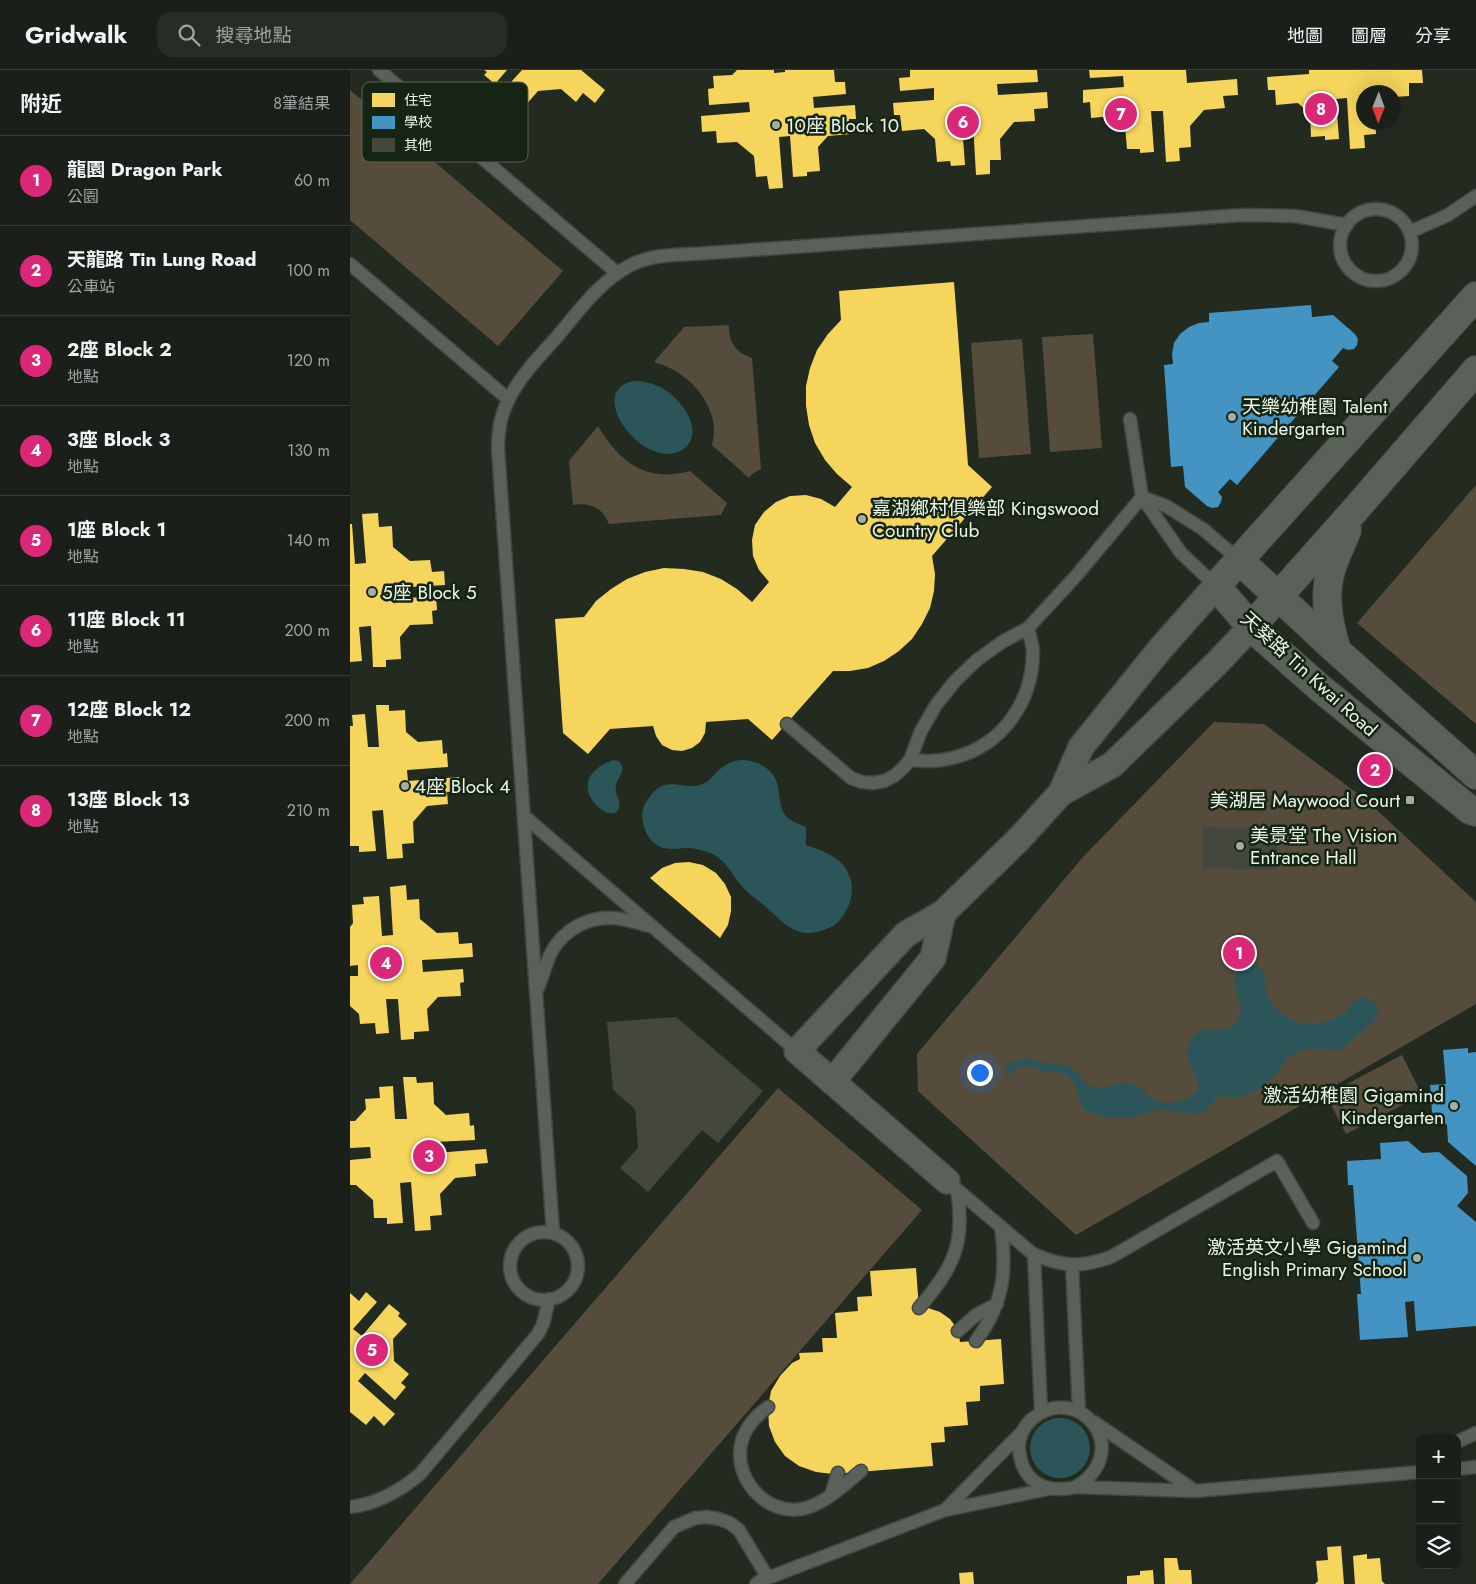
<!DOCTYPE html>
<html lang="zh-TW">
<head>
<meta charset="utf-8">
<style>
  :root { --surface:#1a2019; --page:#272d26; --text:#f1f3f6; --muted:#9fa3a2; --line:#383e38; --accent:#db2777 }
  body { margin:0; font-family:Jost,"Noto Sans TC",sans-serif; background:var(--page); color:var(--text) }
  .controls { position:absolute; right:15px; bottom:15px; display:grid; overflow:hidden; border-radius:10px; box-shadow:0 5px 20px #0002 }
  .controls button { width:45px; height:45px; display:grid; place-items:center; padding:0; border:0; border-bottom:1px solid var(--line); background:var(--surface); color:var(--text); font:25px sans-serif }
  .compass { position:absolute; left:1006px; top:15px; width:45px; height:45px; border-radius:50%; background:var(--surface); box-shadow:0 5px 20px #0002; rotate:181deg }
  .you { position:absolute; left:629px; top:1002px; width:18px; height:18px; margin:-12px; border:4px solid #fff; border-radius:50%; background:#1a73e8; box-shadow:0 0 0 8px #1a73e833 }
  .badge { display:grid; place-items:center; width:32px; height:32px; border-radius:50%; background:var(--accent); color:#fff; font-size:16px; font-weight:700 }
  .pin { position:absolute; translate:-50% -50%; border:2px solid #fff; box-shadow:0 1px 5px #0006 }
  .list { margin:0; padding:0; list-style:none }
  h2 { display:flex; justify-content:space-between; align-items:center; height:65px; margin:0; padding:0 20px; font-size:21px }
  h2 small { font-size:16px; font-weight:400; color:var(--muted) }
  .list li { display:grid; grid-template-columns:32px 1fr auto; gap:15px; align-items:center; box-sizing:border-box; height:90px; padding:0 20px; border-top:1px solid var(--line) }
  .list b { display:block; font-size:19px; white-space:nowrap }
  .list p { margin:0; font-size:16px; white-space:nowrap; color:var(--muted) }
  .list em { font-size:16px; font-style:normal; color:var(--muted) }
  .icon { flex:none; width:28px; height:28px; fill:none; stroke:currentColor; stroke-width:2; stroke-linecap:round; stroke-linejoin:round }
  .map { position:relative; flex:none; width:1126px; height:1514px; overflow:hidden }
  header { display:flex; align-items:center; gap:30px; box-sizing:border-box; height:70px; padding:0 25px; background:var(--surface); border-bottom:1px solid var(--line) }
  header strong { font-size:24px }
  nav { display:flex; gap:28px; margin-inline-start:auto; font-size:18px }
  .search { width:350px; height:45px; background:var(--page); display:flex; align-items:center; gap:12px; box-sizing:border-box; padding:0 18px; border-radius:15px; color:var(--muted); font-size:19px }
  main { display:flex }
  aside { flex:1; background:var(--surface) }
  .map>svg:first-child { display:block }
  .green { fill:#564c3b }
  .water { fill:#2b5558 }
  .homes { fill:#f6d55c }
  .schools { fill:#4393c3 }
  .building { fill:#44473e }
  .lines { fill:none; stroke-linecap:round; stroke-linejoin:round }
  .lane-casing { stroke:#41483f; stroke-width:15 }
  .street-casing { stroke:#41483f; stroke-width:28 }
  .secondary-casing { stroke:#41483f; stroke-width:30 }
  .lane { stroke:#5a6158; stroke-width:12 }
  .street { stroke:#5a6158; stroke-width:25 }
  .secondary { stroke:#5a6158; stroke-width:28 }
  .poi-dot { fill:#a4aea2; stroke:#162513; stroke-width:2 }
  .labels { text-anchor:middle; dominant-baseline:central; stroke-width:5; stroke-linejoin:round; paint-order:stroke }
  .poi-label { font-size:19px; fill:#eaf5e8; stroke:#162513; text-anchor:start }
  .street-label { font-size:19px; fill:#eaf5e8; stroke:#162513 }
  .key { fill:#162513; stroke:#566353; stroke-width:1 }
  .key-label { font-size:14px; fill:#eaf5e8 }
</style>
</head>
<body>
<header>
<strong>Gridwalk</strong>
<div class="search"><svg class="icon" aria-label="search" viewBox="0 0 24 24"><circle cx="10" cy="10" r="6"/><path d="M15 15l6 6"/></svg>搜尋地點</div>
<nav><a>地圖</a><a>圖層</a><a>分享</a></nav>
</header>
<main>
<aside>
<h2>附近<small>8筆結果</small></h2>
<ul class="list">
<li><span class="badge">1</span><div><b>龍園 Dragon Park</b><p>公園</p></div><em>60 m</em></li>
<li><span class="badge">2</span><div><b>天龍路 Tin Lung Road</b><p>公車站</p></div><em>100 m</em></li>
<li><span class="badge">3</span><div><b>2座 Block 2</b><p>地點</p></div><em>120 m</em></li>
<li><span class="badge">4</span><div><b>3座 Block 3</b><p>地點</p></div><em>130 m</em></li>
<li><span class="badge">5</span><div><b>1座 Block 1</b><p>地點</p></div><em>140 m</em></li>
<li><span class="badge">6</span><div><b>11座 Block 11</b><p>地點</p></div><em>200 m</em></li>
<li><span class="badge">7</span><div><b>12座 Block 12</b><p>地點</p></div><em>200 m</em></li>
<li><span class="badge">8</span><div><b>13座 Block 13</b><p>地點</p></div><em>210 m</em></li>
</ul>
</aside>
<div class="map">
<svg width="1126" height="1514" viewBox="0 0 1126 1514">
  <rect width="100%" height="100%" fill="#232b21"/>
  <path class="green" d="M 0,20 L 213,201 L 148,276 L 0,150 Z
    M 379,255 C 378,272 386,283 402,288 L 411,399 L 402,404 L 399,408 L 362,375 C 363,370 364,365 364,360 C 364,338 347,315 330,304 C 322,298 313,295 304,292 L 334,257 Z
    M 743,264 L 752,378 L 700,382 L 692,267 Z
    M 672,269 L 681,384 L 629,388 L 621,273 Z
    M 248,356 C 270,393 297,413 340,401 L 377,433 L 371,445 L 259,454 C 252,437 240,432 223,435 L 219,391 Z
    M 1126,415 L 1126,654 L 1007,553 Z
    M 864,652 L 914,654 L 1015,729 L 1126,832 L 1126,934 L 726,1165 L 568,1021 L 567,984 L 733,787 Z
    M 1052,985 L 1072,1025 L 996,1064 L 976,1025 Z
    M 428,1018 L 572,1140 L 248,1514 L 0,1514 Z"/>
  <path class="water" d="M 284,311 C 301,311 317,318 328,331 C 337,341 346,355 341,369 C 339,375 334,380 328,382 C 289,397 235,319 284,311 Z
    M 263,690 L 269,691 C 277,702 268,705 266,715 C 264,723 271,731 269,738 C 262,759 206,711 263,690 Z
    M 390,690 C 407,690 424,698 428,716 C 430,726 429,738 436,746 C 441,752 449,754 456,757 L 456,775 C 475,782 496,788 501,811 C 504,824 500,835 493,846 C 488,854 480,858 471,861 C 446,869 433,852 416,837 C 407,829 398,824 390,814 C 381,803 377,792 363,784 C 355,781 345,778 337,778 C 324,778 316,782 304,773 C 296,766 293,756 292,746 C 292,740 294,734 298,729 C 316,702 332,722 353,714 C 361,711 365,702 373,697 C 378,693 384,691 390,690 Z
    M 899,894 L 910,897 C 919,910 913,906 915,918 C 917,930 928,942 938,948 C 956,959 979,954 995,942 C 1000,938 1003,931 1009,929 C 1023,924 1030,937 1026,949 L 990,981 C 974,979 958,976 944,984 C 934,989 932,997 926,1004 C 923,1008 918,1011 914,1014 C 898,1027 887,1030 867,1025 C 864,1032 859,1039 852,1042 C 839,1047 824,1038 810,1040 C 800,1041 791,1046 781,1047 C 767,1049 752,1048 739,1042 C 725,1036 731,1020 722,1010 C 714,1001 705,1002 694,1002 C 690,1001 688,999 684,998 C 673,994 664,999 657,1007 L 655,996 C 665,989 675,986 687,990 C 690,991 692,992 694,993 C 704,995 714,993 723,999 C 731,1005 733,1014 743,1017 C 755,1021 767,1011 780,1013 C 789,1015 794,1022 801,1028 C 812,1035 830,1034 841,1026 C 862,1012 830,996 838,976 C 840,971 842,967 846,964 C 854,958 863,960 872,959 C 900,956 888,927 883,910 L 890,898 Z
    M680 1378a30 30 0 1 1 60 0a30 30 0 1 1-60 0Z"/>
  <path class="homes" d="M 134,0 L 157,0 L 145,14 L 134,5 L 137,2 Z
    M 172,0 L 231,0 L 255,20 L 245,33 L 233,23 L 226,32 L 211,19 L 188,21 L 175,36 L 165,29 L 157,39 L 146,29 Z
    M 387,0 L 424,0 L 424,3 L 435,2 L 435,0 L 484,0 L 485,12 L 495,12 L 496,24 L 463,27 L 464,38 L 505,35 L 506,49 L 499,49 L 501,64 L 478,66 L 468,77 L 470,101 L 457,102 L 457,106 L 443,107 L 440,66 L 429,67 L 433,118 L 419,119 L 417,106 L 406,107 L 404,86 L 387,72 L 367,73 L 366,61 L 352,62 L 351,46 L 400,42 L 399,32 L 359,35 L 358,19 L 364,18 L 363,6 L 382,5 Z
    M 560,0 L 687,0 L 688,12 L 647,14 L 648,25 L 697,22 L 698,38 L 684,39 L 685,51 L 664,52 L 650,69 L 651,90 L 640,90 L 640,104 L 626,105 L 623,53 L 612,54 L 615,95 L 601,96 L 600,91 L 587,92 L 585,69 L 574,59 L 552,61 L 550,45 L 544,45 L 543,33 L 584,30 L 584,18 L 550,21 L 549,8 L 560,7 Z
    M 739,0 L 836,0 L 837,13 L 887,9 L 888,25 L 873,26 L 875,38 L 854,40 L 840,56 L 841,77 L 829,78 L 830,91 L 816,92 L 813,41 L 801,41 L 804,82 L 790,83 L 790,79 L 777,79 L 775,56 L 763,46 L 741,48 L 740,32 L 733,33 L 733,20 L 774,17 L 773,6 L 740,8 Z
    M 959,0 L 1072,0 L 1073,13 L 1059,13 L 1059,26 L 1044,27 L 1044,22 L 1014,22 L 1014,52 L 1025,52 L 1026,64 L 1014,65 L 1015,78 L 1000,79 L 997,28 L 986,29 L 989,69 L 975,70 L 975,66 L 961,67 L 960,44 L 948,33 L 926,35 L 925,20 L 918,20 L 917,7 L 959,4 Z
    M 604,212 L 618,395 L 642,417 L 582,486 L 585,504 L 584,521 L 580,538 L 572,554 L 562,569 L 549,581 L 534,591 L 518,598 L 500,601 L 483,601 L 422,670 L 398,649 L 356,652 L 355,663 L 350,672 L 342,678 L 332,681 L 322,680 L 312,675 L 306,666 L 303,656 L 260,659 L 238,684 L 213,663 L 205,549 L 234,547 L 246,531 L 261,519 L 277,509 L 295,502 L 314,498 L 334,499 L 353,502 L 371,509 L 387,519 L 402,532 L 419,512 L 409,500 L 403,486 L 402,470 L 405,455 L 414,442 L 426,432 L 440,426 L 456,425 L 471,429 L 485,437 L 502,417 L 487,404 L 475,390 L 465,373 L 459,355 L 456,336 L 456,316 L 460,298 L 467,280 L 478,264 L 491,250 L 489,221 Z
    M 28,443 L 29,457 L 42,456 L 43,477 L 60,491 L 80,490 L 82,502 L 94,501 L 95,515 L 44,518 L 45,529 L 86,526 L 87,540 L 82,541 L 83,554 L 60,555 L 50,567 L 51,589 L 36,590 L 36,597 L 23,597 L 21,556 L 9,557 L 12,591 L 0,592 L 0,454 L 2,454 L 5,494 L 16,493 L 12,444 Z
    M 26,635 L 39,635 L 39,641 L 55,640 L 56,662 L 68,672 L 92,670 L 93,684 L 97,683 L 98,697 L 57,700 L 58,711 L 109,707 L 110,721 L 97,722 L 98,734 L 77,736 L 63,752 L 64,773 L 52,774 L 53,788 L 37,789 L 33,740 L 22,741 L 26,781 L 9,782 L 9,776 L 0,776 L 0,656 L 3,656 L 2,645 L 15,644 L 18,677 L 29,677 Z
    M 339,792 L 353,795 L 366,803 L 375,814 L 381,827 L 381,841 L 378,855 L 370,868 L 300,808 L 312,798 L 325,793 Z
    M 56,815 L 57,830 L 69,829 L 70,849 L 87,863 L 108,862 L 109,874 L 122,873 L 123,887 L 72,890 L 73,902 L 113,899 L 114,912 L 110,913 L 111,926 L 88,927 L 77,939 L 79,961 L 64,962 L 64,969 L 51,970 L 48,929 L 36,929 L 39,963 L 26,964 L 25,953 L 10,954 L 9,944 L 0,936 L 0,906 L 8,906 L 8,895 L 0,896 L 0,857 L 3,853 L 2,835 L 14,834 L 13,827 L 29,826 L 32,866 L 43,865 L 40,817 Z
    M 53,1007 L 66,1007 L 67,1013 L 83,1012 L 84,1034 L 96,1045 L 119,1043 L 120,1056 L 124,1055 L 125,1070 L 84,1072 L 85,1083 L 136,1079 L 138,1093 L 125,1094 L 126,1106 L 105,1108 L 90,1124 L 92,1145 L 80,1146 L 81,1160 L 65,1161 L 61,1112 L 50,1113 L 53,1153 L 37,1154 L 37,1148 L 24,1148 L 23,1130 L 6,1115 L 0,1115 L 0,1090 L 21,1088 L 20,1077 L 0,1078 L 0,1051 L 5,1051 L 16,1039 L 15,1029 L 30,1028 L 29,1017 L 43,1016 L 45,1049 L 57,1049 Z
    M 566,1198 L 569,1239 L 578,1238 L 590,1242 L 600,1249 L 608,1260 L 610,1272 L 651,1269 L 654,1314 L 630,1316 L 630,1331 L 616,1332 L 618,1355 L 594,1357 L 595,1372 L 581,1373 L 583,1396 L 483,1404 L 466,1402 L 449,1396 L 435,1386 L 425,1372 L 419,1356 L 418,1337 L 421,1321 L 430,1306 L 442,1293 L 450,1289 L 449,1283 L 473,1282 L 472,1268 L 487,1268 L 485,1243 L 508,1241 L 507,1227 L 522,1226 L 520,1201 Z
    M 16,1222 L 27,1232 L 3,1259 L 12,1266 L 39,1234 L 50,1243 L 48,1246 L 57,1254 L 43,1269 L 44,1291 L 59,1304 L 51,1313 L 56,1317 L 45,1330 L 15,1303 L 8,1311 L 45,1344 L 34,1356 L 24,1346 L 16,1355 L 0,1342 L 0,1223 L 9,1231 Z
    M 991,1476 L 994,1514 L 965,1514 L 968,1511 L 966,1491 L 978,1490 L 977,1477 Z
    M 1017,1484 L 1017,1489 L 1030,1488 L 1032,1511 L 1035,1514 L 1005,1514 L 1003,1486 Z
    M 814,1488 L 827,1488 L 829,1500 L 841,1500 L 842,1514 L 815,1514 Z
    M 803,1500 L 804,1514 L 777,1514 L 777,1506 L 790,1505 L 790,1501 Z
    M 623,1502 L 624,1514 L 610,1514 L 609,1503 Z"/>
  <path class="schools" d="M 961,235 L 962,247 L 983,245 L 1005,264 L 1008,269 L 1007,275 L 1004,279 L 998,280 L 993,278 L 982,291 L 989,297 L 887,415 L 880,409 L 868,422 L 872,427 L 871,432 L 868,437 L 862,438 L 857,436 L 835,417 L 833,396 L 821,397 L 814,295 L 823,294 L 822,284 L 824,273 L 830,264 L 839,257 L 849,253 L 859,252 L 859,243 Z
    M 1118,978 L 1118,983 L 1126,982 L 1126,1096 L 1098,1072 L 1097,1055 L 1082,1042 L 1080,1015 L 1096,1014 L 1093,980 Z
    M 1058,1071 L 1072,1083 L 1089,1082 L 1117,1106 L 1118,1123 L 1107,1136 L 1126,1152 L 1126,1256 L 1066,1261 L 1064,1231 L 1055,1232 L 1058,1267 L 1010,1270 L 1007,1224 L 1011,1224 L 1003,1115 L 998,1115 L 997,1091 L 1031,1089 L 1030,1073 Z"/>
  <path class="building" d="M 853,757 L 929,758 L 927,800 L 852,798 Z
    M 326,947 L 413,1021 L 368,1073 L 352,1060 L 298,1122 L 270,1098 L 288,1078 L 285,1039 L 263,1020 L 257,952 Z"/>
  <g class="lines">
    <g class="lane-casing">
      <path id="lane" d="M 29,0 L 267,203
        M990 175a36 36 0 1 1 72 0a36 36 0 1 1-72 0Z
        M 1060,162 L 1098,145 L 1126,126
        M 0,194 L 158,329
        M 780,349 L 792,427 L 831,483 L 866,516
        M 792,427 L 816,436 L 853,459 L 889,490
        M 437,654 L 501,708 L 512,712 L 523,713 L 534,711 L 544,706 L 553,698 L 560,690 L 571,661 L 586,635 L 605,611 L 627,590 L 652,572 L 678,558 L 726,506 L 792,427
        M 560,690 C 574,691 588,692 602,688 C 653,676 683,631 683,581 C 682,573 680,566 678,558
        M 174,746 L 447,981
        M 188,918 C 193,906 196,892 202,881 C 214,860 237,847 261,848 C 274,848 287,853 300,856
        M 597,1111 L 683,1184 C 714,1197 729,1198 761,1187 L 927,1091 L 963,1153
        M160 1196a34 34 0 1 1 68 0a34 34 0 1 1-68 0Z
        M 203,1163 L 148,379 C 148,361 150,346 158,331 C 169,307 189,287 206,268 C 228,242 249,212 279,196 C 302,183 332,185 358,183 L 892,145 L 945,146 L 997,155
        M 684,1184 L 691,1342
        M 722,1195 L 729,1342
        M 569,1238 C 603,1198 616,1174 607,1120
        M 608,1261 L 626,1245 L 647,1234
        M 626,1271 C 654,1233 657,1202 651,1157
        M 418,1337 C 407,1345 398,1354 393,1367 C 379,1405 416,1449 456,1438 C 477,1432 494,1415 511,1401
        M 744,1352 L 845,1421
        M 1107,1372 L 1126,1363
        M 1107,1399 L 1126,1397
        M 726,1417 C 786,1380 728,1310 682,1349 C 674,1356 668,1368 669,1379 C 672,1413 696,1424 726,1417 L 845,1421 L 1070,1402
        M 481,1425 L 488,1403
        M 0,1437 C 27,1434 50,1421 70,1404 L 188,1264 L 193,1254 L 199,1229
        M 595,1440 L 671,1363
        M 275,1514 L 324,1457 L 345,1448 L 357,1447 L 369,1449 L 380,1453 L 389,1460 L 418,1508
        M 406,1514 L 410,1511 L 595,1440 L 698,1419"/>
    </g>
    <g class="street-casing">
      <path id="street" d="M 711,723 L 731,677 L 811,578 L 866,516
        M 482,1012 L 583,888 L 593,843
        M 597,1111 L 447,981 L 556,864 L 593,843 L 668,770 L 711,723 L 762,695 L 866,594 L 901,557"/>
    </g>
    <g class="secondary-casing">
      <path id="secondary" d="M 1126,226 L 866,516 L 901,557 L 970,618 L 1120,740 L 1126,742
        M 889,490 L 987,581 L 1126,705
        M 901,557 L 1005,440 L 1126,300
        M 987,581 C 979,555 973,527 981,500 C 985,487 992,473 997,460"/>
    </g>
    <use href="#lane" class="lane"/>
    <use href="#street" class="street"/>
    <use href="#secondary" class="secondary"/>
  </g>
  <g class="poi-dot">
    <circle cx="426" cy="55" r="5"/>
    <circle cx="882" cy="347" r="5"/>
    <circle cx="512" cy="449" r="5"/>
    <circle cx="22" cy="522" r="5"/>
    <circle cx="55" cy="716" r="5"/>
    <rect x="1055" y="725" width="10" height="10" rx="2.5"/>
    <circle cx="890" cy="776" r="5"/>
    <circle cx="1104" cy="1036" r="5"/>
    <circle cx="1067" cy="1188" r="5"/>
  </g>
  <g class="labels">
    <g class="poi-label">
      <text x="436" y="55">10座 Block 10</text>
      <text x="892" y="336">天樂幼稚園 Talent<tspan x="892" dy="22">Kindergarten</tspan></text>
      <text x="522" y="438">嘉湖鄉村俱樂部 Kingswood<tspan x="522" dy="22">Country Club</tspan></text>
      <text x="32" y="522">5座 Block 5</text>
      <text x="65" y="716">4座 Block 4</text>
      <text x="1050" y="730" text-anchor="end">美湖居 Maywood Court</text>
      <text x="900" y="765">美景堂 The Vision<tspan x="900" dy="22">Entrance Hall</tspan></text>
      <text x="1094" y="1025" text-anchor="end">激活幼稚園 Gigamind<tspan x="1094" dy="22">Kindergarten</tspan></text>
      <text x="1057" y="1177" text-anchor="end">激活英文小學 Gigamind<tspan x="1057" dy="22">English Primary School</tspan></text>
    </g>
    <g class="street-label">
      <text transform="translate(959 604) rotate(42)">天葵路 Tin Kwai Road</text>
    </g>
  </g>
  <rect x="12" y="12" width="166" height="80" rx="8" class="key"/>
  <rect x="22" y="23" width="23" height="14" fill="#f6d55c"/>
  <rect x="22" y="46" width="23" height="13" fill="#4393c3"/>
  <rect x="22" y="68" width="23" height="14" fill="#44473e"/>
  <g class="key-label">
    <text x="54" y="35">住宅</text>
    <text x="54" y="57">學校</text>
    <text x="54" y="80">其他</text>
  </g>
</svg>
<div class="controls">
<button>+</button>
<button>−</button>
<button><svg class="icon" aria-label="layers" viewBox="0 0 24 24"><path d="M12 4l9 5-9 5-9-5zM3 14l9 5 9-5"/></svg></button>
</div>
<svg class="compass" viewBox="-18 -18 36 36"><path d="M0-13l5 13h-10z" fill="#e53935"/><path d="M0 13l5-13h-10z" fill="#9fa3a2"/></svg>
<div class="you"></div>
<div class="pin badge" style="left:889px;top:883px">1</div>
<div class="pin badge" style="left:1025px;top:700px">2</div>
<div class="pin badge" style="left:79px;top:1086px">3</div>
<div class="pin badge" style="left:36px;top:893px">4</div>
<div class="pin badge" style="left:22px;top:1280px">5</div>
<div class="pin badge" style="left:613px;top:52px">6</div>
<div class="pin badge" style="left:771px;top:44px">7</div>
<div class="pin badge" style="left:971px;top:39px">8</div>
</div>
</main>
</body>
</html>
